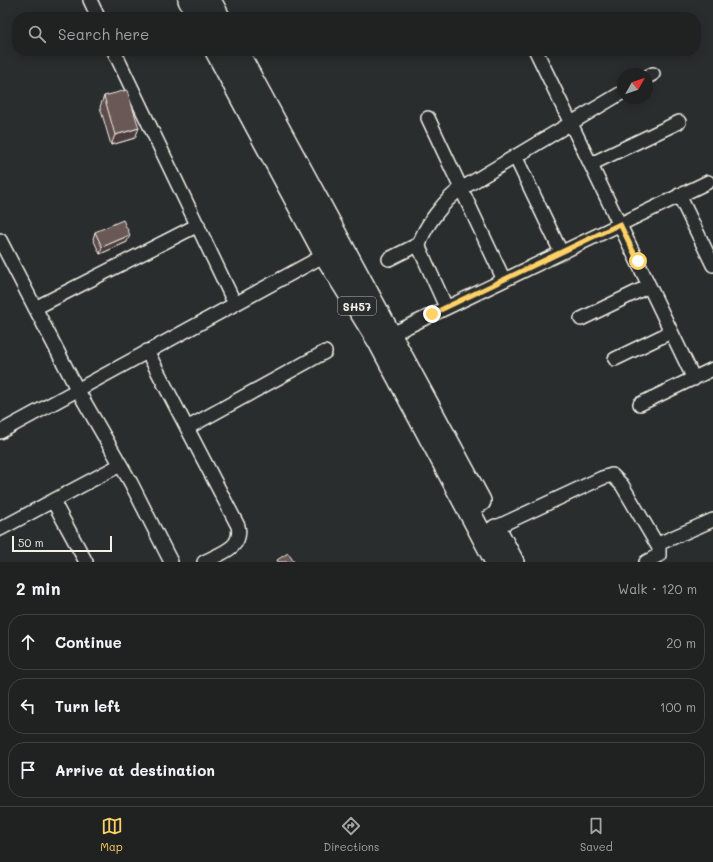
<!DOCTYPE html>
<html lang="en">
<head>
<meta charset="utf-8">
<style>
  :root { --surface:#202222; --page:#282a2a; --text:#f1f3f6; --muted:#a2a4a5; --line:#3d3f40; --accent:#ffd166 }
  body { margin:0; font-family:Mali,sans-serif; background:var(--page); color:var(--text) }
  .compass { position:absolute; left:617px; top:68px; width:36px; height:36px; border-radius:50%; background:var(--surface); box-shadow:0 2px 10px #0003; rotate:50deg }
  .scale { position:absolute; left:12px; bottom:10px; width:100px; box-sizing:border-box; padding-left:4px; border:2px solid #f4f1e8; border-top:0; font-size:11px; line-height:14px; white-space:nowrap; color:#f4f1e8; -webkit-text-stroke:3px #2a2d2e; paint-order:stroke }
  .stop { position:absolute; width:12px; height:12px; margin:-9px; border:3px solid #ffd166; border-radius:50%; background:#fff }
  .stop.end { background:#ffd166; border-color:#fff; box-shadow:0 1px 4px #0008 }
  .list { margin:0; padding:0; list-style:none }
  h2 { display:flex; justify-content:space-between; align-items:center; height:52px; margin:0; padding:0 16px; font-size:17px }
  h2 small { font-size:13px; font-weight:400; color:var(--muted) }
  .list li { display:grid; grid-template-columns:26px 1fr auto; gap:12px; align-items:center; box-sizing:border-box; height:56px; margin:0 8px 8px; padding:0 8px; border:1px solid var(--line); border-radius:16px }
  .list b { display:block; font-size:15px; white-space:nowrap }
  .list em { font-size:13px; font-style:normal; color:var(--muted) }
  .icon { flex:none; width:22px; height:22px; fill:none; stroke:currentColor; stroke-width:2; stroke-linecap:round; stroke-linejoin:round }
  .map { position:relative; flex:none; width:713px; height:562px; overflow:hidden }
  .search { position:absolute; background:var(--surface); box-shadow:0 2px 10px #0003; left:12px; right:12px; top:12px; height:44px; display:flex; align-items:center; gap:10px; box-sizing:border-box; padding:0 14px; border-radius:16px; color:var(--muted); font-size:15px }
  .sheet { height:244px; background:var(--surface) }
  nav { display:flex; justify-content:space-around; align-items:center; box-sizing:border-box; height:56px; border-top:1px solid var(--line); background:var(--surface); font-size:11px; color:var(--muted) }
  nav a { display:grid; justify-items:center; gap:2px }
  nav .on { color:var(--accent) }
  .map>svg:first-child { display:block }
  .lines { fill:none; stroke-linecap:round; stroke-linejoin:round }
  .street-casing { stroke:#f4f1e8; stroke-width:16 }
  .primary-casing { stroke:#f4f1e8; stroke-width:24 }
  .street { stroke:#2a2d2e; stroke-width:13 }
  .primary { stroke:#2a2d2e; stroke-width:21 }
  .wall { fill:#5c4c4b; stroke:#f4f1e8 }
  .shaded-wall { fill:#4b3e3d; stroke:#f4f1e8 }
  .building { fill:#6b5857; stroke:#f4f1e8 }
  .route { stroke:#ffd166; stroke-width:5 }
  .labels { text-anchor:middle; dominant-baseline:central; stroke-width:4; stroke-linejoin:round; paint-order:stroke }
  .shield { fill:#2a2d2e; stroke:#b7b6b0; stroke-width:1 }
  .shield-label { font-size:11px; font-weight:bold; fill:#f4f1e8 }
</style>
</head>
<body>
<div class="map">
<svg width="713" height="562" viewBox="0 0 713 562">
  <rect width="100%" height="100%" fill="#2a2d2e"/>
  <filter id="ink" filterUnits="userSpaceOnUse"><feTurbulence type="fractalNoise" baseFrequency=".025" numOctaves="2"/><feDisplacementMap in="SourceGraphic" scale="8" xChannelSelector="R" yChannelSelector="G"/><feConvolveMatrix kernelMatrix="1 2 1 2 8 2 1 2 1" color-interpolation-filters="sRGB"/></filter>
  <g filter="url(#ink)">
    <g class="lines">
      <g class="street-casing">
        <path id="street" d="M 90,0 L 98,17
          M 114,51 L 235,304
          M 536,51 L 694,379
          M 647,77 L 653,74
          M 428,118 L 504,280
          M 515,156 L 561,252
          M 591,164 L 679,122
          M 679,195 L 713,265
          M 0,240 L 77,389 L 131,483 L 171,562
          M 389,259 L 419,244
          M 446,307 L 419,247 C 421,230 447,197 461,189 L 623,92
          M 35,308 L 198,225
          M 581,319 L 649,286
          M 392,334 L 708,182
          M 147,351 L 238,526 C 243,548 221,553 204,562
          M 615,359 L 671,332
          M 640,404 L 713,369
          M 187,428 L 325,352
          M 0,432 L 325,255
          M 53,501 L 86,562
          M 0,529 L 120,465
          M 488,531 L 602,478 L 612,475 L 622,485 L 659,548 L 659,555 L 646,562
          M 658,544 L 713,520"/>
      </g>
      <g class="primary-casing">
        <path id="primary" d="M 189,0 L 198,17
          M 210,0 L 219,17
          M 216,51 L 325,255 L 379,342 L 496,562
          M 237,51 L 480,501
          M 496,530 L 513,562"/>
      </g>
      <use href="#street" class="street"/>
      <use href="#primary" class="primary"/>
    </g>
    <path class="wall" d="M 104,96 L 135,138 L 111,145 L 100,107 Z
      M 95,232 L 127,242 L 100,254 L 93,239 Z"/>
    <path class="shaded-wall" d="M 139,128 L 135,138 L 111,145 L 115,135 Z
      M 130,235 L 127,242 L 100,254 L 102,247 Z"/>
    <path class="building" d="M 127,90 L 139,128 L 115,135 L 104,96 Z
      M 123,220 L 130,235 L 102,247 L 95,232 Z
      M 288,553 L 294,562 L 278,562 L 277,560 Z"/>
  </g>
  <g class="lines" filter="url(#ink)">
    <path class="route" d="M 432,314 L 620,224 L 638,261"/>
  </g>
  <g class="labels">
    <rect class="shield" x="338" y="297" width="38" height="18" rx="3"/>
    <g class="shield-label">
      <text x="357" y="306">SH57</text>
    </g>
  </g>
</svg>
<svg class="compass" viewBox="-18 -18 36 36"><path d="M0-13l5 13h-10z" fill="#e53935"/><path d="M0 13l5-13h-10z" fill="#a2a4a5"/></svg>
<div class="scale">50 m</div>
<div class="stop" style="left:638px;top:261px"></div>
<div class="stop end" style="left:432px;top:314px"></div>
<div class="search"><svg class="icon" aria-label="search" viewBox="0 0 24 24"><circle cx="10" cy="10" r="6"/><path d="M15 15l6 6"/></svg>Search here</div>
</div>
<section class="sheet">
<h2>2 min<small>Walk · 120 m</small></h2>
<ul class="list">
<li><svg class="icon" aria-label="ahead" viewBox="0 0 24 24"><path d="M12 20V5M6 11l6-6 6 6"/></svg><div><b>Continue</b></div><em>20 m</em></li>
<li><svg class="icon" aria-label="left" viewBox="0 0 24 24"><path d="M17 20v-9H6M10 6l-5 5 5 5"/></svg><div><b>Turn left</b></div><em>100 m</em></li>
<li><svg class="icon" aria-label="arrive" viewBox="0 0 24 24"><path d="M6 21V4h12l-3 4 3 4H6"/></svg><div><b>Arrive at destination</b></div></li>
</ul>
</section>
<nav>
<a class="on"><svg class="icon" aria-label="map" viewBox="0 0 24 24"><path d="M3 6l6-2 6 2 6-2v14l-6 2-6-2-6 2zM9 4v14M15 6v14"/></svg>Map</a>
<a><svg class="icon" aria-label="directions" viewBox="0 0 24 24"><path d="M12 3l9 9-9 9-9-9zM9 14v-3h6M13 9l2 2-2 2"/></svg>Directions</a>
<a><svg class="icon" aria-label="saved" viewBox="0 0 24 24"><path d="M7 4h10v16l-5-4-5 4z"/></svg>Saved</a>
</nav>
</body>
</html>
